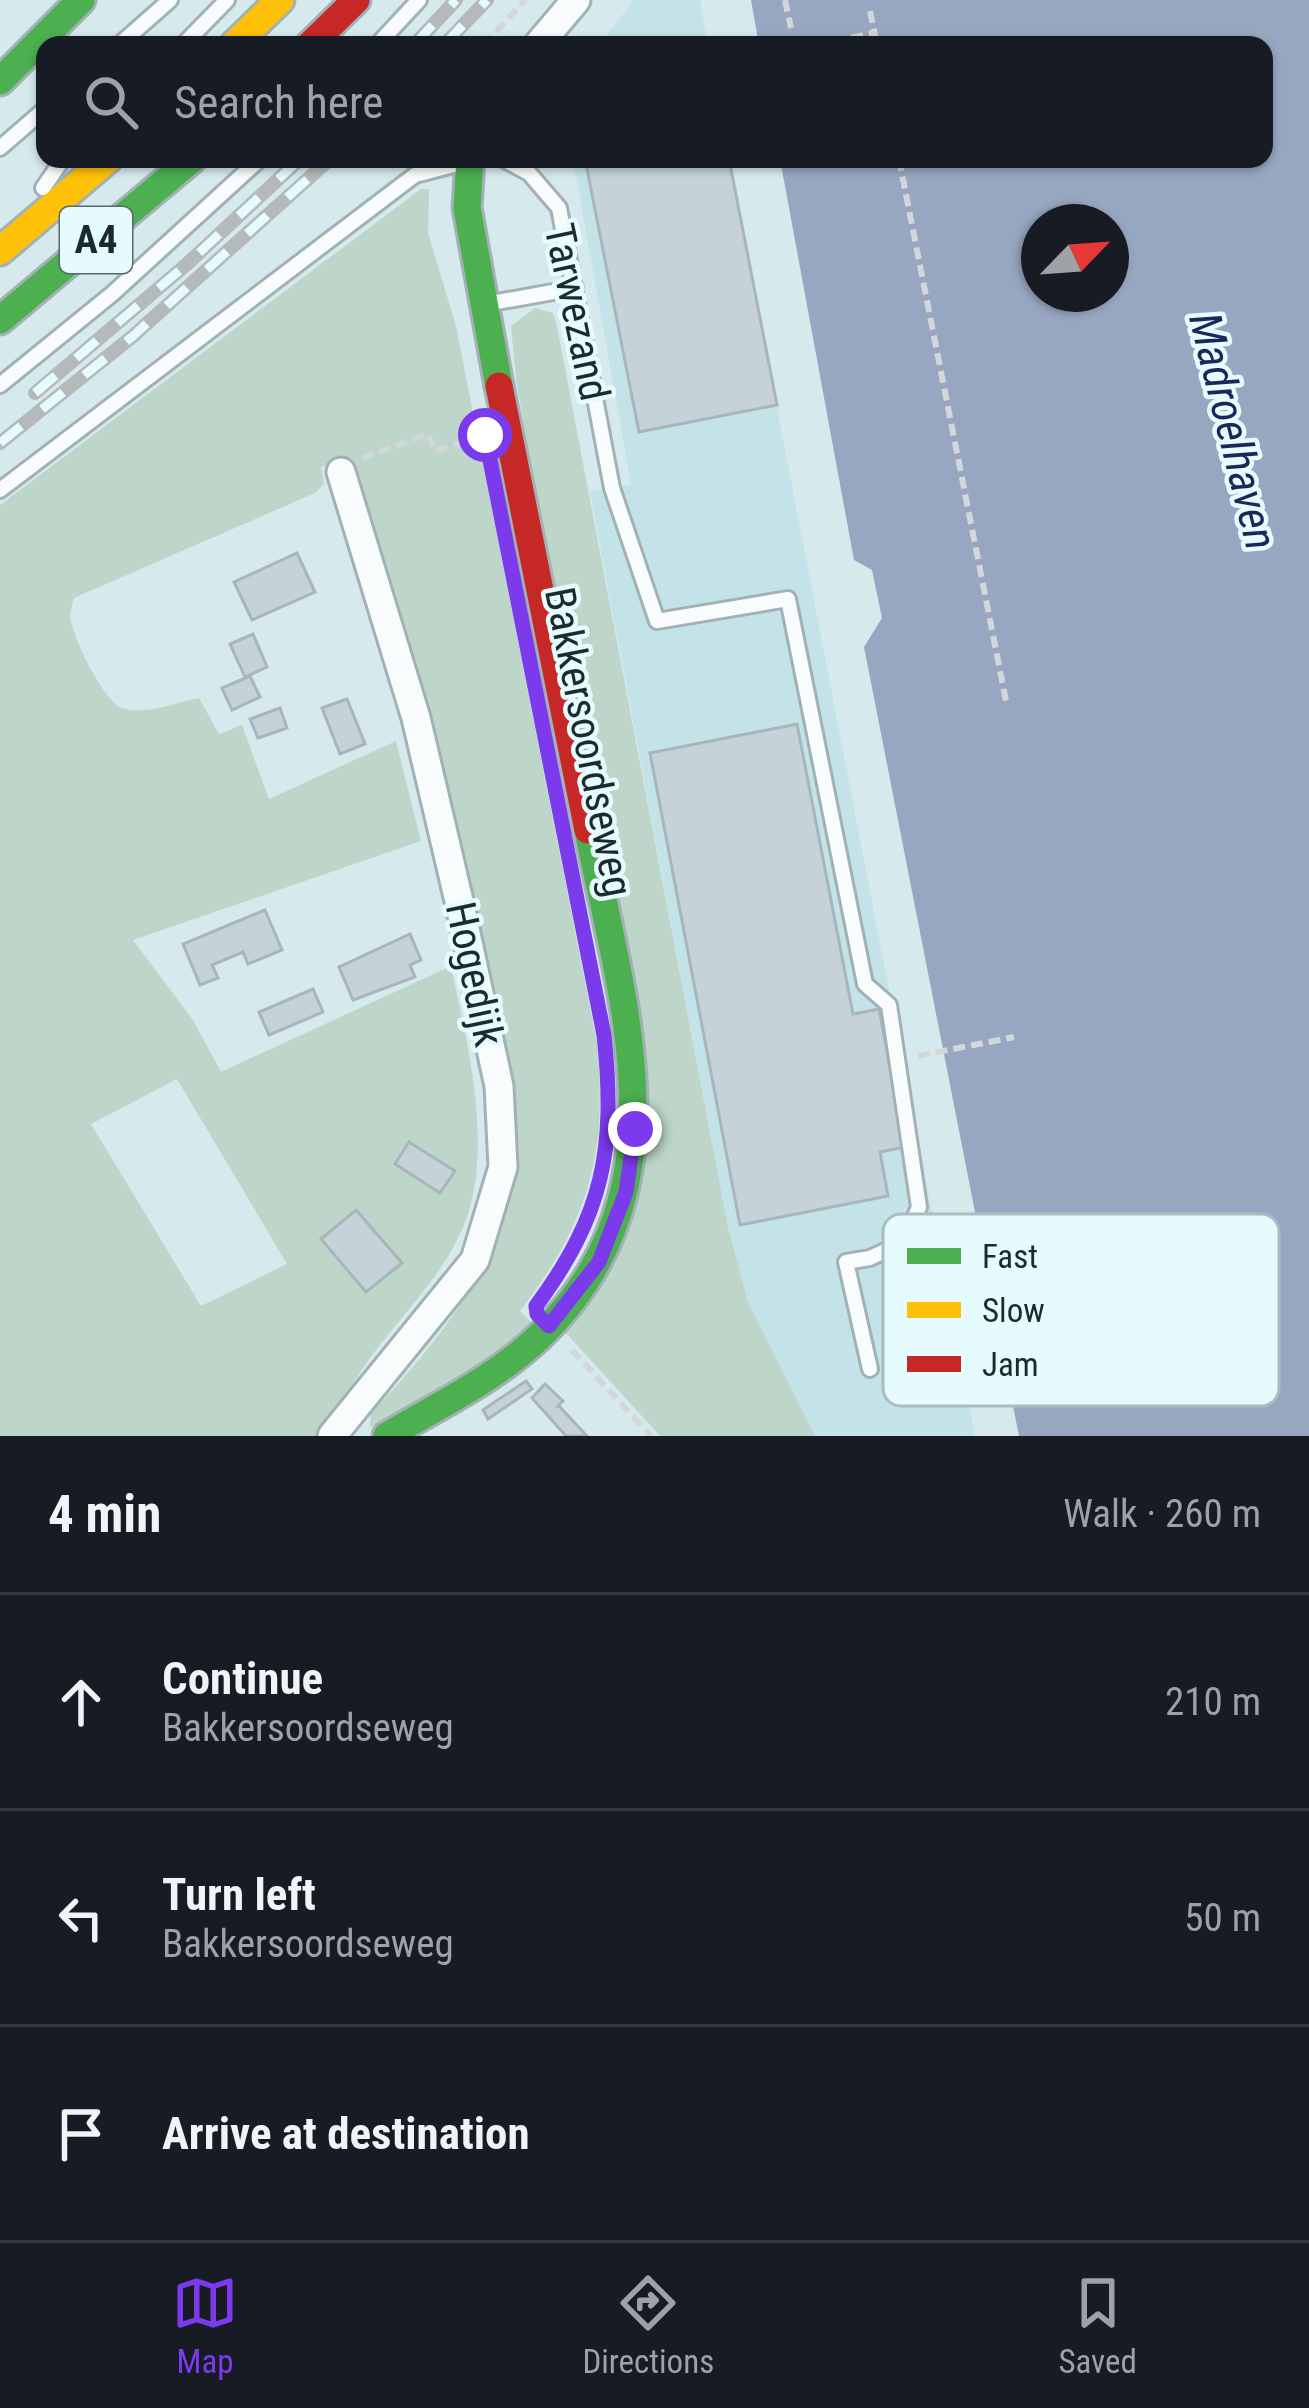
<!DOCTYPE html>
<html lang="en">
<head>
<meta charset="utf-8">
<style>
  :root { --surface:#171b24; --page:#242831; --text:#f1f3f6; --muted:#9ea1a6; --line:#363941; --accent:#7c3aed }
  body { margin:0; font-family:"Roboto Condensed",sans-serif; background:var(--page); color:var(--text) }
  .compass { position:absolute; left:1021px; top:204px; width:108px; height:108px; border-radius:50%; background:var(--surface); box-shadow:0 3px 9px #0004; rotate:65deg }
  .stop { position:absolute; width:36px; height:36px; margin:-27px; border:9px solid #7c3aed; border-radius:50%; background:#fff }
  .stop.end { background:#7c3aed; border-color:#fff; box-shadow:0 3px 12px #0008 }
  .list { margin:0; padding:0; list-style:none }
  h2 { display:flex; justify-content:space-between; align-items:center; height:156px; margin:0; padding:0 48px; font-size:51px }
  h2 small { font-size:39px; font-weight:400; color:var(--muted) }
  .list li { display:grid; grid-template-columns:78px 1fr auto; gap:36px; align-items:center; box-sizing:border-box; height:216px; padding:0 48px; border-top:3px solid var(--line) }
  .list b { display:block; font-size:45px; white-space:nowrap }
  .list p { margin:0; font-size:39px; white-space:nowrap; color:var(--muted) }
  .list em { font-size:39px; font-style:normal; color:var(--muted) }
  .icon { flex:none; width:66px; height:66px; fill:none; stroke:currentColor; stroke-width:2; stroke-linecap:round; stroke-linejoin:round }
  .map { position:relative; flex:none; width:1309px; height:1436px; overflow:hidden }
  .search { position:absolute; background:var(--surface); box-shadow:0 3px 9px #0004; left:36px; right:36px; top:36px; height:132px; display:flex; align-items:center; gap:30px; box-sizing:border-box; padding:0 42px; border-radius:24px; color:var(--muted); font-size:45px }
  .sheet { height:804px; background:var(--surface) }
  nav { display:flex; justify-content:space-around; align-items:center; box-sizing:border-box; height:168px; border-top:3px solid var(--line); background:var(--surface); font-size:33px; color:var(--muted) }
  nav a { display:grid; justify-items:center; gap:6px }
  nav .on { color:var(--accent) }
  .map>svg:first-child { display:block }
  .built { fill:#c3e3e9 }
  .green { fill:#bdd6c9; fill-rule:evenodd }
  .water { fill:#98a7c1; fill-rule:evenodd }
  .building { fill:#c5d3d8; stroke:#a8b6bb; stroke-width:3 }
  .lines { fill:none; stroke-linecap:round; stroke-linejoin:round }
  .lane-casing { stroke:#a2b2b4; stroke-width:20 }
  .street-casing { stroke:#a2b2b4; stroke-width:33 }
  .fast-casing { stroke:#a2b2b4; stroke-width:33 }
  .slow-casing { stroke:#a2b2b4; stroke-width:33 }
  .jam-casing { stroke:#a2b2b4; stroke-width:33 }
  .path { stroke:#d2d7d9; stroke-width:6; stroke-dasharray:12 6; stroke-linecap:butt }
  .lane { stroke:#f9fcfc; stroke-width:14 }
  .street { stroke:#f9fcfc; stroke-width:27 }
  .fast { stroke:#4caf50; stroke-width:27 }
  .slow { stroke:#ffc107; stroke-width:27 }
  .jam { stroke:#c62828; stroke-width:27 }
  .rail-casing { stroke:#b4b9ba; stroke-width:14 }
  .rail { stroke:#e6fbfe; stroke-width:9; stroke-dasharray:27; stroke-linecap:butt }
  .route { stroke:#7c3aed; stroke-width:15 }
  .labels { text-anchor:middle; dominant-baseline:central; stroke-width:9; stroke-linejoin:round; paint-order:stroke }
  .shield { fill:#e6fbfe; stroke:#59696b; stroke-width:3 }
  .shield-label { font-size:39px; font-weight:bold; fill:#1c2a2c }
  .street-label { font-size:42px; fill:#1c2a2c; stroke:#e6fbfe }
  .water-label { font-size:45px; font-style:italic; fill:#1b2857; stroke:#e6fbfe }
  .key { fill:#e6fbfe; stroke:#a9bcbf; stroke-width:3 }
  .key-label { font-size:33px; fill:#1c2a2c }
</style>
</head>
<body>
<div class="map">
<svg width="1309" height="1436" viewBox="0 0 1309 1436">
  <rect width="100%" height="100%" fill="#d6eaed"/>
  <path class="built" d="M 634,0 L 700,0 L 708,45 L 599,45 Z
    M 573,159 L 729,159 L 975,1436 L 815,1436 L 748,1302 L 728,1227 L 590,492 L 631,484 Z"/>
  <path class="green" d="M 421,189 L 429,189 L 428,233 L 456,326 L 597,1043 C 608,1155 588,1222 520,1311 L 533,1324 L 490,1357 L 370,1428 L 371,1412 C 414,1371 485,1283 500,1225 C 521,1147 504,1068 489,990 C 456,810 400,635 348,460 L 321,467 L 324,484 L 315,493 L 74,598 C 73,601 70,613 70,617 C 72,636 104,702 122,708 C 145,716 177,702 199,698 L 219,734 L 242,725 L 269,799 L 396,741 L 421,841 L 133,940 L 193,1020 L 221,1072 L 451,966 C 468,1047 498,1161 458,1238 C 435,1285 395,1322 365,1365 C 350,1387 337,1412 323,1436 L 0,1436 L 0,505 ZM 177,1079 L 287,1264 L 201,1306 L 91,1124 Z
    M 535,308 L 553,313 L 557,326 L 728,1227 L 748,1302 L 815,1436 L 660,1436 L 566,1333 L 647,1140 L 516,379 L 511,326 Z"/>
  <path class="water" d="M 751,0 L 1309,0 L 1309,1436 L 1019,1436 L 864,647 L 882,618 L 872,570 L 854,560 L 780,159 L 1264,159 L 1264,45 L 759,45 ZM 1039,222 L 1111,222 L 1111,294 L 1039,294 Z"/>
  <path class="building" d="M 585,159 L 729,159 L 777,405 L 639,432 Z
    M 297,553 L 315,592 L 252,620 L 234,582 Z
    M 253,634 L 267,667 L 245,677 L 230,644 Z
    M 250,676 L 260,697 L 232,710 L 222,688 Z
    M 347,699 L 365,744 L 340,754 L 322,708 Z
    M 280,708 L 287,728 L 258,738 L 250,719 Z
    M 797,724 L 853,1014 L 879,1009 L 905,1147 L 880,1152 L 888,1196 L 740,1225 L 650,753 Z
    M 265,910 L 282,950 L 248,964 L 243,952 L 212,965 L 218,978 L 200,985 L 183,944 Z
    M 410,934 L 421,960 L 410,965 L 415,977 L 353,1000 L 339,967 Z
    M 313,989 L 323,1012 L 269,1035 L 259,1012 Z
    M 409,1142 L 455,1171 L 440,1193 L 395,1164 Z
    M 356,1210 L 402,1263 L 366,1292 L 321,1239 Z
    M 526,1381 L 532,1389 L 488,1419 L 483,1410 Z
    M 545,1384 L 563,1401 L 558,1406 L 559,1406 L 587,1436 L 566,1436 L 532,1398 Z"/>
  <g class="lines">
    <g class="lane-casing">
      <path id="lane" d="M 119,45 L 170,0
        M 183,45 L 227,0
        M 377,45 L 419,0
        M 0,148 L 45,109
        M 503,159 L 529,173 L 559,208 L 612,488 L 657,621 L 788,599 L 865,984 L 889,1005 L 919,1207 L 904,1242 L 870,1258 L 846,1262 L 870,1369
        M 43,188 L 63,159
        M 486,304 L 575,288
        M 0,385 L 112,294 L 260,159
        M 0,490 L 415,175 L 465,162"/>
    </g>
    <g class="street-casing">
      <path id="street" d="M 538,45 L 576,0
        M 332,1436 L 475,1260 L 503,1167 L 499,1086 L 459,901 L 416,718 L 341,472"/>
    </g>
    <g class="fast-casing">
      <path id="fast" d="M 0,81 L 81,0
        M 470,159 L 467,208 L 499,386
        M 0,320 L 192,159
        M 387,1436 C 439,1405 497,1378 541,1335 C 688,1192 623,1005 588,830"/>
    </g>
    <g class="slow-casing">
      <path id="slow" d="M 234,45 L 280,0
        M 0,251 L 108,159"/>
    </g>
    <g class="jam-casing">
      <path id="jam" d="M 310,45 L 356,0
        M 499,386 L 588,830"/>
    </g>
    <path class="path" d="M 785,0 L 791,28
      M 870,11 L 877,45
      M 484,45 L 525,0
      M 816,45 L 874,33
      M 899,159 L 1007,706
      M 362,458 L 428,434 L 435,451 L 476,438
      M 918,1056 L 1014,1037
      M 572,1350 L 651,1436"/>
    <use href="#lane" class="lane"/>
    <use href="#street" class="street"/>
    <use href="#fast" class="fast"/>
    <use href="#slow" class="slow"/>
    <use href="#jam" class="jam"/>
    <g class="rail-casing">
      <path id="rail" d="M 414,45 L 456,0
        M 444,45 L 487,0
        M 35,393 L 187,264 L 300,159
        M 0,443 L 133,336 L 330,159"/>
    </g>
    <use href="#rail" class="rail"/>
  </g>
  <g class="lines">
    <path class="route" d="M 485,435 L 604,1035 C 616,1148 604,1214 536,1306 L 537,1314 L 549,1326 L 599,1262 L 626,1192 L 635,1129"/>
  </g>
  <g class="labels">
    <rect class="shield" x="60" y="207" width="72" height="66" rx="9"/>
    <g class="shield-label">
      <text x="96" y="240">A4</text>
    </g>
    <g class="street-label">
      <text transform="translate(577 312) rotate(78)">Tarwezand</text>
      <text transform="translate(589 742) rotate(79)">Bakkersoordseweg</text>
      <text transform="translate(475 974) rotate(78)">Hogedijk</text>
    </g>
    <g class="water-label">
      <text transform="translate(1233 431) rotate(76)">Madroelhaven</text>
    </g>
  </g>
  <rect x="883" y="1214" width="396" height="192" rx="18" class="key"/>
  <rect x="907" y="1248" width="54" height="16" fill="#4caf50"/>
  <rect x="907" y="1302" width="54" height="16" fill="#ffc107"/>
  <rect x="907" y="1356" width="54" height="16" fill="#c62828"/>
  <g class="key-label">
    <text x="982" y="1268">Fast</text>
    <text x="982" y="1322">Slow</text>
    <text x="982" y="1376">Jam</text>
  </g>
</svg>
<svg class="compass" viewBox="-18 -18 36 36"><path d="M0-13l5 13h-10z" fill="#e53935"/><path d="M0 13l5-13h-10z" fill="#9ea1a6"/></svg>
<div class="stop" style="left:485px;top:435px"></div>
<div class="stop end" style="left:635px;top:1129px"></div>
<div class="search"><svg class="icon" aria-label="search" viewBox="0 0 24 24"><circle cx="10" cy="10" r="6"/><path d="M15 15l6 6"/></svg>Search here</div>
</div>
<section class="sheet">
<h2>4 min<small>Walk · 260 m</small></h2>
<ul class="list">
<li><svg class="icon" aria-label="ahead" viewBox="0 0 24 24"><path d="M12 20V5M6 11l6-6 6 6"/></svg><div><b>Continue</b><p>Bakkersoordseweg</p></div><em>210 m</em></li>
<li><svg class="icon" aria-label="left" viewBox="0 0 24 24"><path d="M17 20v-9H6M10 6l-5 5 5 5"/></svg><div><b>Turn left</b><p>Bakkersoordseweg</p></div><em>50 m</em></li>
<li><svg class="icon" aria-label="arrive" viewBox="0 0 24 24"><path d="M6 21V4h12l-3 4 3 4H6"/></svg><div><b>Arrive at destination</b></div></li>
</ul>
</section>
<nav>
<a class="on"><svg class="icon" aria-label="map" viewBox="0 0 24 24"><path d="M3 6l6-2 6 2 6-2v14l-6 2-6-2-6 2zM9 4v14M15 6v14"/></svg>Map</a>
<a><svg class="icon" aria-label="directions" viewBox="0 0 24 24"><path d="M12 3l9 9-9 9-9-9zM9 14v-3h6M13 9l2 2-2 2"/></svg>Directions</a>
<a><svg class="icon" aria-label="saved" viewBox="0 0 24 24"><path d="M7 4h10v16l-5-4-5 4z"/></svg>Saved</a>
</nav>
</body>
</html>
